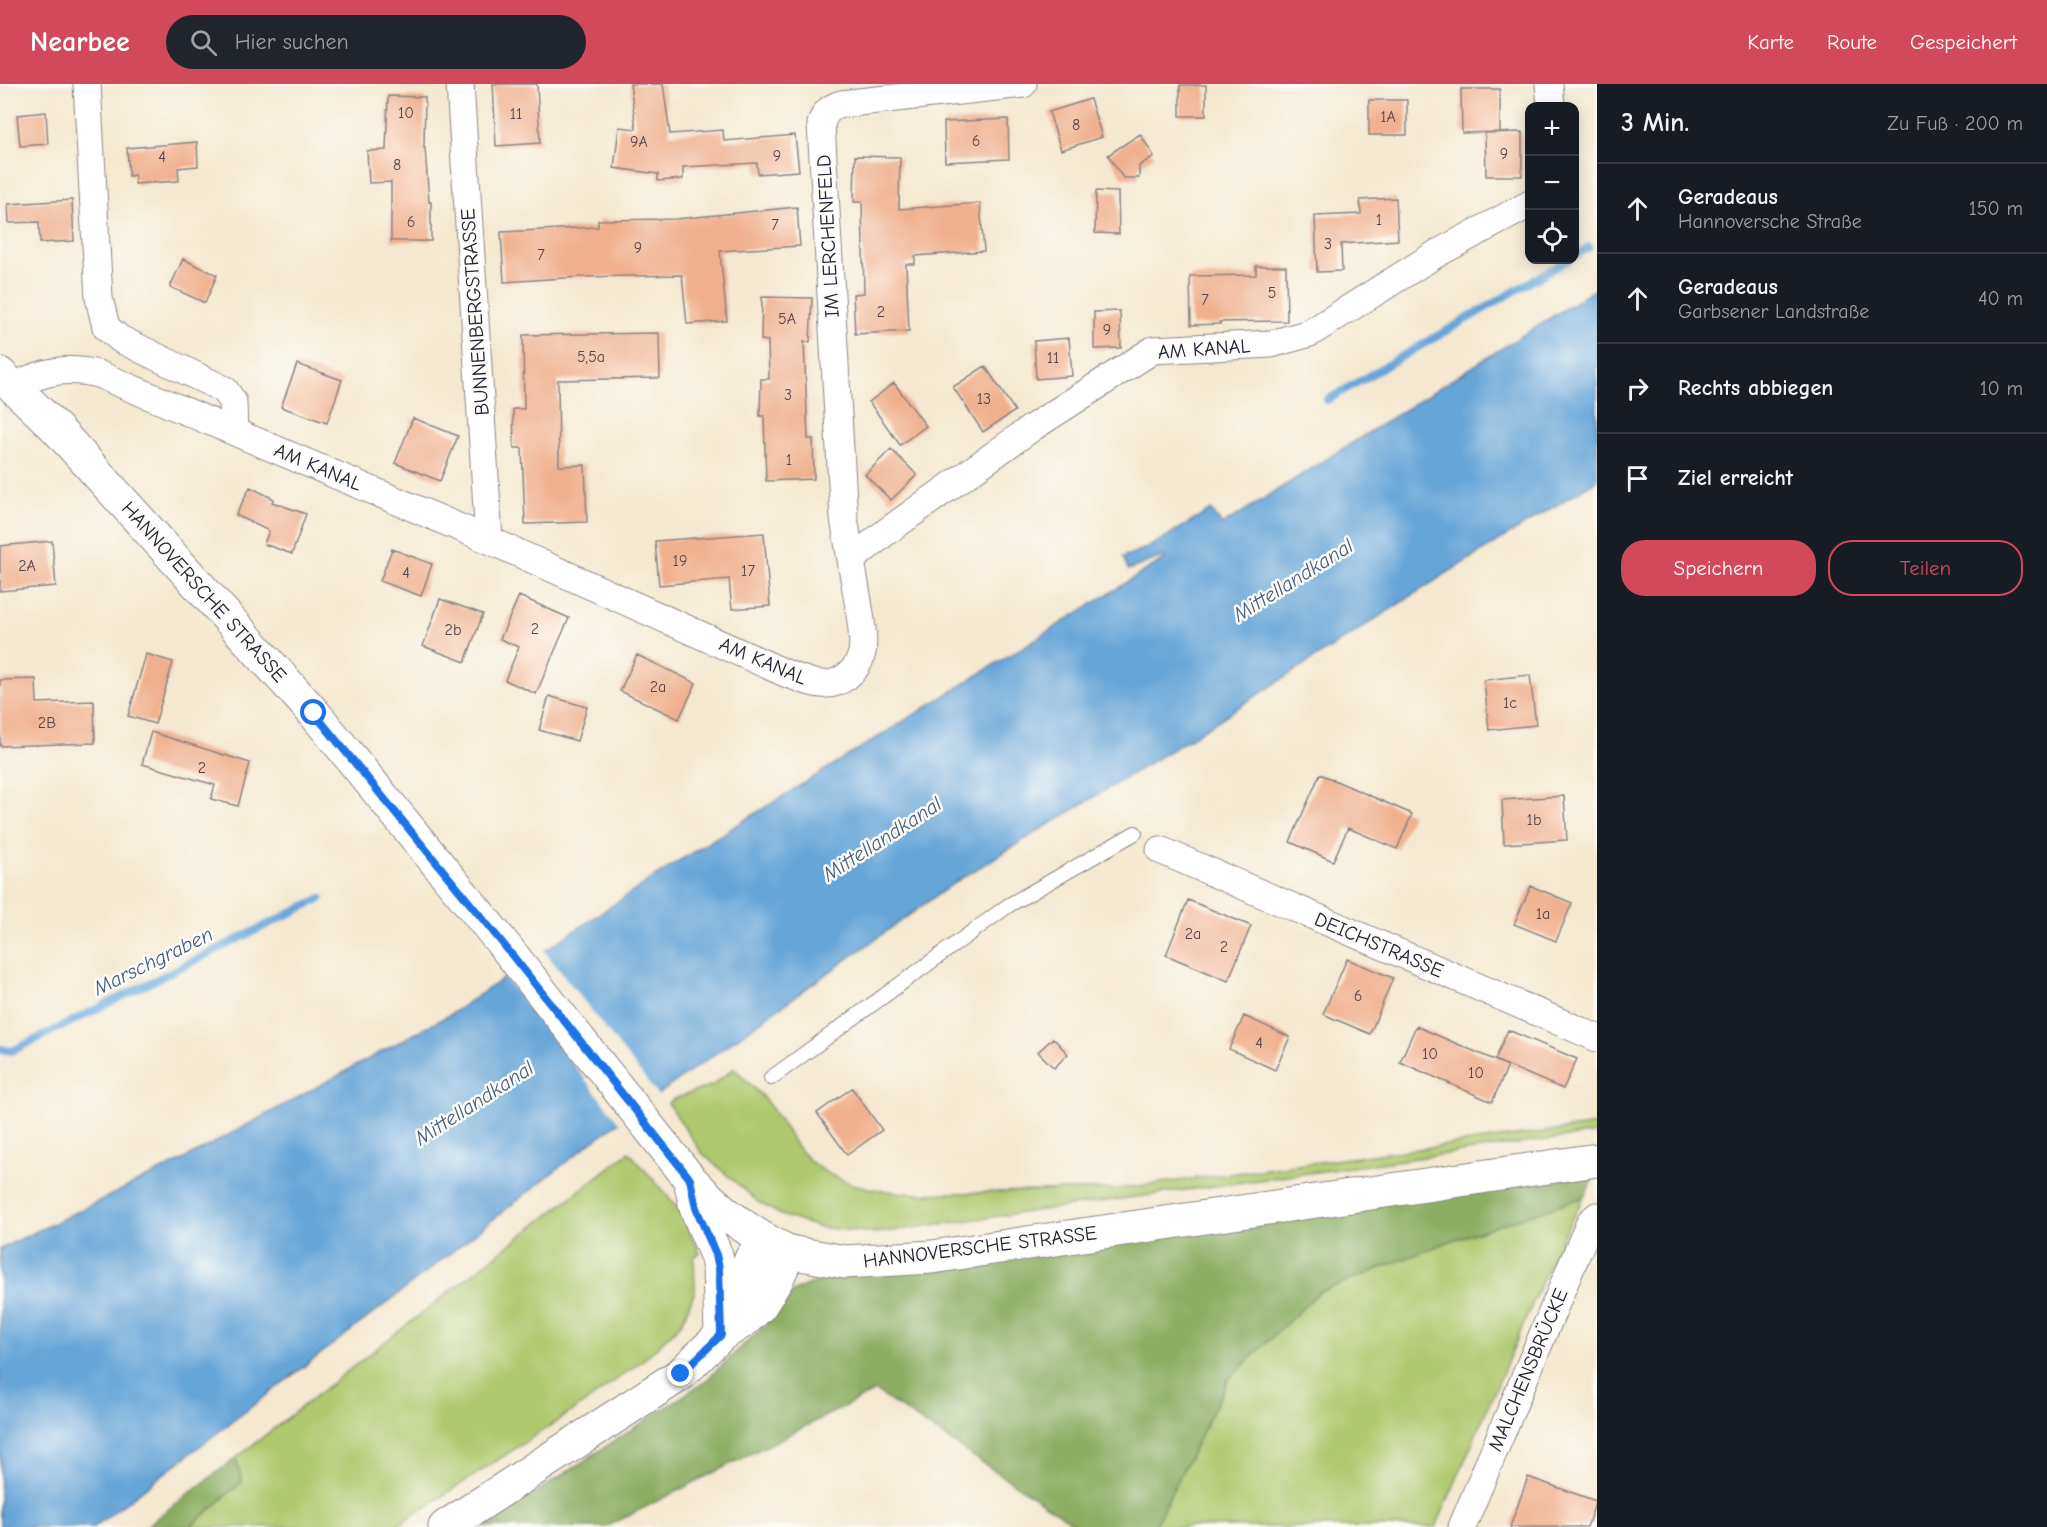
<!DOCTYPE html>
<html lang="de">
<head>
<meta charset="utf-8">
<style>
  :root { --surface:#171b24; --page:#20242c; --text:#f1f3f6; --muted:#9ea1a6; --line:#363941; --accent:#d1495b }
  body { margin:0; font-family:"Comic Neue",sans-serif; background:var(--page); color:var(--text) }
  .controls { position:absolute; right:18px; top:18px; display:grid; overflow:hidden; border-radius:12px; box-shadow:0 3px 15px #0003 }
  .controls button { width:54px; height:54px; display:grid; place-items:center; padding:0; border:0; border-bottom:2px solid var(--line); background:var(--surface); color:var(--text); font:30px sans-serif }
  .stop { position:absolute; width:18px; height:18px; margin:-14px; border:4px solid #1a73e8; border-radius:50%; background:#fff }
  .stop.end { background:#1a73e8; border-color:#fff; box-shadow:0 2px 6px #0008 }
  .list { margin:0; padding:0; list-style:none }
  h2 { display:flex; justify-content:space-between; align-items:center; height:78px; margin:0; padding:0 24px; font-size:26px }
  h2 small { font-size:20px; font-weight:400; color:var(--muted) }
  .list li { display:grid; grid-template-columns:39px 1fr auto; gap:18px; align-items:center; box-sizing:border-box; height:90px; padding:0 24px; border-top:2px solid var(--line) }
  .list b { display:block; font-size:22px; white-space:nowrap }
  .list p { margin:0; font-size:20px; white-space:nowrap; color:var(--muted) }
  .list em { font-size:20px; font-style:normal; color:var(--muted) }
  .actions { display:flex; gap:12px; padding:18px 24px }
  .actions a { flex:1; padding:14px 0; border:2px solid var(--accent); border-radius:24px; text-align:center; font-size:21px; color:var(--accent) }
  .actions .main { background:var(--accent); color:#fff }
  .icon { flex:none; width:33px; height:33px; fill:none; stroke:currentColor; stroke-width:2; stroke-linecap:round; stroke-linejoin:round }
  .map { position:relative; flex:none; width:1597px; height:1443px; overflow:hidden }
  header { display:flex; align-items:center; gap:36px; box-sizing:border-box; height:84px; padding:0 30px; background:var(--accent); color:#fff }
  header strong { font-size:28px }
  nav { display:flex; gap:33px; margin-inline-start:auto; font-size:21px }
  .search { width:420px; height:54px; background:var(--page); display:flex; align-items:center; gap:15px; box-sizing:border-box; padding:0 21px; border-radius:33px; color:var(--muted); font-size:22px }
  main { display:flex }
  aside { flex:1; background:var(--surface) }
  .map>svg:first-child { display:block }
  .green { fill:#b0c96f; stroke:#697655; stroke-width:1.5 }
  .forest { fill:#8cad62; stroke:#57684e; stroke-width:1.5 }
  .water { fill:#66a5d8; stroke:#44648a; stroke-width:1.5 }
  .pier { fill:#f4e8d0 }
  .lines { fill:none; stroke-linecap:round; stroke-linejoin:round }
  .stream { stroke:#66a5d8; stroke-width:8 }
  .building { fill:#f0b08d }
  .service-casing { stroke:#8b8586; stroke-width:16 }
  .minor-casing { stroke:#8b8586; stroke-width:29 }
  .tertiary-casing { stroke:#8b8586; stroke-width:35 }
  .secondary-casing { stroke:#8b8586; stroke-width:35 }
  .service { stroke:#fff; stroke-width:14 }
  .minor { stroke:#fff; stroke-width:27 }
  .tertiary { stroke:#fff; stroke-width:33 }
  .secondary { stroke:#fff; stroke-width:33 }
  .route { stroke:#1a73e8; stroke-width:8 }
  .labels { text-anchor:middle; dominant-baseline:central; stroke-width:5; stroke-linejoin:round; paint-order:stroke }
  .number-label { font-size:16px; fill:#564650 }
  .street-label { font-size:20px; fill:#22223b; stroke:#fdfcf7 }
  .water-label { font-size:21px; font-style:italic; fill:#415d82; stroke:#fdfcf7 }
</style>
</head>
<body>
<header>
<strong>Nearbee</strong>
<div class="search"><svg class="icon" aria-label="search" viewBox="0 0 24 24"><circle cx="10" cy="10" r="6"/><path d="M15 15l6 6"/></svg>Hier suchen</div>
<nav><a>Karte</a><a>Route</a><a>Gespeichert</a></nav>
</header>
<main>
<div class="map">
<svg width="1597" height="1443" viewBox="0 0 1597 1443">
  <rect width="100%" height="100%" fill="#fdfcf7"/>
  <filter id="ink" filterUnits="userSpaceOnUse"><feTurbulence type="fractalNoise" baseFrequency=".0167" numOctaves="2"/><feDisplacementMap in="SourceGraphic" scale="12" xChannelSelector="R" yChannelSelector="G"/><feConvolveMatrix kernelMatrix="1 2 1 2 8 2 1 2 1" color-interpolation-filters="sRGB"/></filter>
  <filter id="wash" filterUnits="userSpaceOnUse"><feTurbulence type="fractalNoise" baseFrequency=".008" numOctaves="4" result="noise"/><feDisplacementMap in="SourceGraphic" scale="24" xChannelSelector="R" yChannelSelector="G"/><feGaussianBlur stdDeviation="1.35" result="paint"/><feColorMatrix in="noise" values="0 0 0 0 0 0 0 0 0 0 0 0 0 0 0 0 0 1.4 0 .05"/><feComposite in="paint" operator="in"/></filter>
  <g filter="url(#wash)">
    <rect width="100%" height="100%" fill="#f4e8d0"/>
    <path class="green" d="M 734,984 C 746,996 759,1008 769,1021 C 783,1038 791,1059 807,1074 C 836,1102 880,1108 919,1110 L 1116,1105 L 1597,1041 L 1597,1049 L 877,1149 L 818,1143 L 781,1131 L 758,1118 L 701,1068 L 668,1019 L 674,1015 L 713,1001 Z
      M 629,1068 L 678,1124 L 700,1169 L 694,1173 L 695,1207 L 681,1240 L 643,1276 L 588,1317 L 395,1443 L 190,1443 L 242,1398 L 236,1374 Z
      M 1584,1113 L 1556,1165 L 1436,1443 L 1154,1443 L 1229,1295 L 1319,1208 L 1453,1156 Z"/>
    <path class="forest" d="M 1596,1089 L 1584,1113 L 1453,1156 L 1319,1208 L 1229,1295 L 1154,1443 L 1079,1443 L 875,1307 L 606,1443 L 483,1443 L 703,1299 L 769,1237 L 794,1207 L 809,1200 L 839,1193 Z
      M 236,1374 L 242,1398 L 190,1443 L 145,1443 Z"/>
    <path class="water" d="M 1597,204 L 1597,396 L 1447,489 L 1197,650 L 957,797 L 593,1057 L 378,1226 L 94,1443 L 0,1443 L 0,1165 L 175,1080 L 449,931 L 677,778 L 1166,474 L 1164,472 L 1128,486 L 1123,473 L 1149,463 L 1211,426 L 1222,441 Z"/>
    <path class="pier" d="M 542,864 L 660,1014 L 621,1041 L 503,891 Z"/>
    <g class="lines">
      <path class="stream" d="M 1574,172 L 1589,163
        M 1327,316 L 1568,176
        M 0,965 L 12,967 L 321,814"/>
    </g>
    <g id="blocks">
      <path class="building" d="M 493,0 L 537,0 L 540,59 L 496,62 Z
        M 630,0 L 663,0 L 670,50 L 723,46 L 724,57 L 795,51 L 799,87 L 758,90 L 757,79 L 683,83 L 683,95 L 658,97 L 658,90 L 614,84 L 619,43 L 636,45 Z
        M 1180,1 L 1206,1 L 1206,32 L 1180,32 Z
        M 1461,5 L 1500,5 L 1500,48 L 1462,49 Z
        M 388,12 L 425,13 L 424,64 L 425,64 L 429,118 L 431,118 L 431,157 L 391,157 L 391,98 L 369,99 L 367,67 L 386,66 Z
        M 1090,15 L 1102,53 L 1061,66 L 1049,28 Z
        M 1369,16 L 1407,16 L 1407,51 L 1369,51 Z
        M 46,28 L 48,60 L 20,62 L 17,31 Z
        M 1008,35 L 1009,75 L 945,78 L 944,38 Z
        M 1522,48 L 1522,92 L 1486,92 L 1485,49 Z
        M 1140,50 L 1154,72 L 1139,82 L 1139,94 L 1123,94 L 1108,71 Z
        M 197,58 L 198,82 L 178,84 L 179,97 L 135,100 L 135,91 L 129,92 L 127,64 Z
        M 855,72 L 900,73 L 899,125 L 980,119 L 984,167 L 915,172 L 915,180 L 906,180 L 909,247 L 855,250 L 853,210 L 864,209 L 862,118 L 854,118 Z
        M 1096,107 L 1118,108 L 1119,150 L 1095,149 Z
        M 1396,114 L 1398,156 L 1341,160 L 1342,187 L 1317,188 L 1315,132 L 1361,130 L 1360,116 Z
        M 72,116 L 74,157 L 40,159 L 39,138 L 9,139 L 8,120 Z
        M 797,123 L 800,162 L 720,167 L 727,237 L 687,240 L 682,191 L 580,193 L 504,198 L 501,148 L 598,143 L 598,136 L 676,135 Z
        M 183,175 L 217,191 L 205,219 L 170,203 Z
        M 1256,182 L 1286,182 L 1287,237 L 1219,238 L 1220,240 L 1191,241 L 1190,192 L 1256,191 Z
        M 762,213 L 812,214 L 810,258 L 804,258 L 808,355 L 813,355 L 814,395 L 766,397 L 764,332 L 760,332 L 761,295 L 769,295 L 768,257 L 761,256 Z
        M 1120,227 L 1121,264 L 1094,265 L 1094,228 Z
        M 659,249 L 660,294 L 558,296 L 559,382 L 585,381 L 587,438 L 525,440 L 522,364 L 514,364 L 513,325 L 524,325 L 523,251 Z
        M 1069,254 L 1072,292 L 1036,295 L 1034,257 Z
        M 297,280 L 342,296 L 327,339 L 281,323 Z
        M 985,282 L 1015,327 L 983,348 L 953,303 Z
        M 894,299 L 926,342 L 900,361 L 869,318 Z
        M 413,334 L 458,352 L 440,397 L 395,379 Z
        M 891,365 L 917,391 L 891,416 L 865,391 Z
        M 250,403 L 274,415 L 272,418 L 306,430 L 292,470 L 264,460 L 269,447 L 236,431 Z
        M 764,449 L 770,522 L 732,525 L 729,495 L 659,501 L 655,457 Z
        M 52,457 L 56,502 L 0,507 L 0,462 Z
        M 392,465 L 432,480 L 421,512 L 380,497 Z
        M 519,512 L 569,534 L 536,610 L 505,596 L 519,563 L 500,555 Z
        M 440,515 L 483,530 L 465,578 L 423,562 Z
        M 146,570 L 173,578 L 155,640 L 128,632 Z
        M 637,571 L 696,599 L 679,635 L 620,607 Z
        M 1530,591 L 1536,641 L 1489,646 L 1484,596 Z
        M 36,595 L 37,619 L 94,617 L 95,659 L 0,662 L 0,596 Z
        M 549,612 L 587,623 L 577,657 L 539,646 Z
        M 151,648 L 250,679 L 238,722 L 211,715 L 215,701 L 142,680 Z
        M 1320,690 L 1412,730 L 1397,765 L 1348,744 L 1333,777 L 1290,758 Z
        M 1564,712 L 1567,756 L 1504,760 L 1502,716 Z
        M 1531,802 L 1572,819 L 1556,857 L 1514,840 Z
        M 1188,816 L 1251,842 L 1228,897 L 1166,871 Z
        M 1347,875 L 1393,894 L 1370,950 L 1323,930 Z
        M 1244,932 L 1290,953 L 1275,986 L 1229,965 Z
        M 1416,942 L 1508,982 L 1492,1018 L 1400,978 Z
        M 1508,946 L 1577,975 L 1563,1005 L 1495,976 Z
        M 1053,954 L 1068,970 L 1054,984 L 1038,968 Z
        M 852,1004 L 882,1046 L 847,1071 L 817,1029 Z
        M 1528,1393 L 1596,1417 L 1587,1443 L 1510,1443 Z"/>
    </g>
  </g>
  <g filter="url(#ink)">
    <use href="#blocks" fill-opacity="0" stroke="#8b8586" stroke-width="1.5"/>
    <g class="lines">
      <g class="service-casing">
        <path id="service" d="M 771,994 L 1009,821 L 1135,749"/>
      </g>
      <g class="minor-casing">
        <path id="minor" d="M 87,0 L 99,214 L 106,243 L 120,255 L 225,306 L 233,318 L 234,347
          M 460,0 L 489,456
          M 1549,0 L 1551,22
          M 13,302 C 44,288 64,282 98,290 L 489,456 L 785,589 C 796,593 809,599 821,600 C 840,602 858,587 862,569 C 866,550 854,498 851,476 L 886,448 L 1033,343 L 1153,266 L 1271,260 L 1310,249 L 1436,170 L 1530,120
          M 851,476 L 844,434 L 821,40 C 825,28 829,24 841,20 L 1023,0
          M 1160,766 L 1597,954
          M 1462,1443 L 1590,1138 L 1597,1132"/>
      </g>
      <g class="tertiary-casing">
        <path id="tertiary" d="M 789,1168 L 845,1178 L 932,1173 L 1597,1076"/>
      </g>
      <g class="secondary-casing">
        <path id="secondary" d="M 0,290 L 57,345 L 314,629 L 504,861 L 690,1095 C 718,1126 750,1150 789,1168 L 777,1195 L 760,1222 L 745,1236 L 721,1251 L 681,1290 L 445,1443
          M 691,1100 L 696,1124 L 716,1171 L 719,1184 L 721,1251
          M 727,1233 L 751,1175 L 764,1156"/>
      </g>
      <use href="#service" class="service"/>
      <use href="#minor" class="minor"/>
      <use href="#tertiary" class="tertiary"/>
      <use href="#secondary" class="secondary"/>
    </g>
  </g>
  <g class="lines" filter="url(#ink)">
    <path class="route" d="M 314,629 L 504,861 L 690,1095 L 696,1124 L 716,1171 L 719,1184 L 721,1251 L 681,1290"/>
  </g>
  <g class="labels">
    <g class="number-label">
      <text x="406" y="29">10</text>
      <text x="516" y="30">11</text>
      <text x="1388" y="33">1A</text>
      <text x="1076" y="41">8</text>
      <text x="976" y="57">6</text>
      <text x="639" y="58">9A</text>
      <text x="1504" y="70">9</text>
      <text x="777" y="72">9</text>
      <text x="162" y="73">4</text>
      <text x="397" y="81">8</text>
      <text x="1379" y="136">1</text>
      <text x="411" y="138">6</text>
      <text x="775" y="141">7</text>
      <text x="1328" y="160">3</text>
      <text x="638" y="164">9</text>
      <text x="541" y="171">7</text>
      <text x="1272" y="209">5</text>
      <text x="1205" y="216">7</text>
      <text x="881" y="228">2</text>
      <text x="787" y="235">5A</text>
      <text x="1107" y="246">9</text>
      <text x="591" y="273">5,5a</text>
      <text x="1053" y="274">11</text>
      <text x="788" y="311">3</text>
      <text x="984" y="315">13</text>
      <text x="789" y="376">1</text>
      <text x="680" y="477">19</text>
      <text x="27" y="482">2A</text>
      <text x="748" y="487">17</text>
      <text x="406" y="489">4</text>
      <text x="535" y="545">2</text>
      <text x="453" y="546">2b</text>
      <text x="658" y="603">2a</text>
      <text x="1510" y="619">1c</text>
      <text x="47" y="639">2B</text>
      <text x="202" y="684">2</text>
      <text x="1534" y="736">1b</text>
      <text x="1543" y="830">1a</text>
      <text x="1193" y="850">2a</text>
      <text x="1224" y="863">2</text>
      <text x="1358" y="912">6</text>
      <text x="1259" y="959">4</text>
      <text x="1430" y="970">10</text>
      <text x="1476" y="989">10</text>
    </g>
    <g class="street-label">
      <text transform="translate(828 152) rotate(-93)">IM LERCHENFELD</text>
      <text transform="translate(475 228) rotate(-94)">BUNNENBERGSTRASSE</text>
      <text transform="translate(1204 265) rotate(-4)">AM KANAL</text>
      <text transform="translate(318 383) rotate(23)">AM KANAL</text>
      <text transform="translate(204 508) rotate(48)">HANNOVERSCHE STRASSE</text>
      <text transform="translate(763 577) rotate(23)">AM KANAL</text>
      <text transform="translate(1379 861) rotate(23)">DEICHSTRASSE</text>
      <text transform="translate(980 1163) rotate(-7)">HANNOVERSCHE STRASSE</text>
      <text transform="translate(1528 1286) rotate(-67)">MALCHENSBRÜCKE</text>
    </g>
    <g class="water-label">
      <text transform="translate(1293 496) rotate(-32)">Mittellandkanal</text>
      <text transform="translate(882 755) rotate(-33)">Mittellandkanal</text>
      <text transform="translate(153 877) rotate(-26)">Marschgraben</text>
      <text transform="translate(474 1019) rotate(-33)">Mittellandkanal</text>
    </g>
  </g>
</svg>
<div class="controls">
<button>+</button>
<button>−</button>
<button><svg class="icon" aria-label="locate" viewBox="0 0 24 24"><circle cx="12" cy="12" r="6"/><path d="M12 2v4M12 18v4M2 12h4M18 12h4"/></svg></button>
</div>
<div class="stop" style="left:314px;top:629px"></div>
<div class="stop end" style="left:681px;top:1290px"></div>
</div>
<aside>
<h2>3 Min.<small>Zu Fuß · 200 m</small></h2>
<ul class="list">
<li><svg class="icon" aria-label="ahead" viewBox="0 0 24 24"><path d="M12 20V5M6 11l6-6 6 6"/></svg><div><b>Geradeaus</b><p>Hannoversche Straße</p></div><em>150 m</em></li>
<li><svg class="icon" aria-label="ahead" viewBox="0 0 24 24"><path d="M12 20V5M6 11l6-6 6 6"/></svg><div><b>Geradeaus</b><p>Garbsener Landstraße</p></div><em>40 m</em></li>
<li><svg class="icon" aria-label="right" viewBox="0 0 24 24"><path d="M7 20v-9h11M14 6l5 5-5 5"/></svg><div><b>Rechts abbiegen</b></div><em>10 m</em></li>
<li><svg class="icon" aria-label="arrive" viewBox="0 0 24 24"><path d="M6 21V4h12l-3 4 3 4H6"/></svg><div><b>Ziel erreicht</b></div></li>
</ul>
<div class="actions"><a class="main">Speichern</a><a>Teilen</a></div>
</aside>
</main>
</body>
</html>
